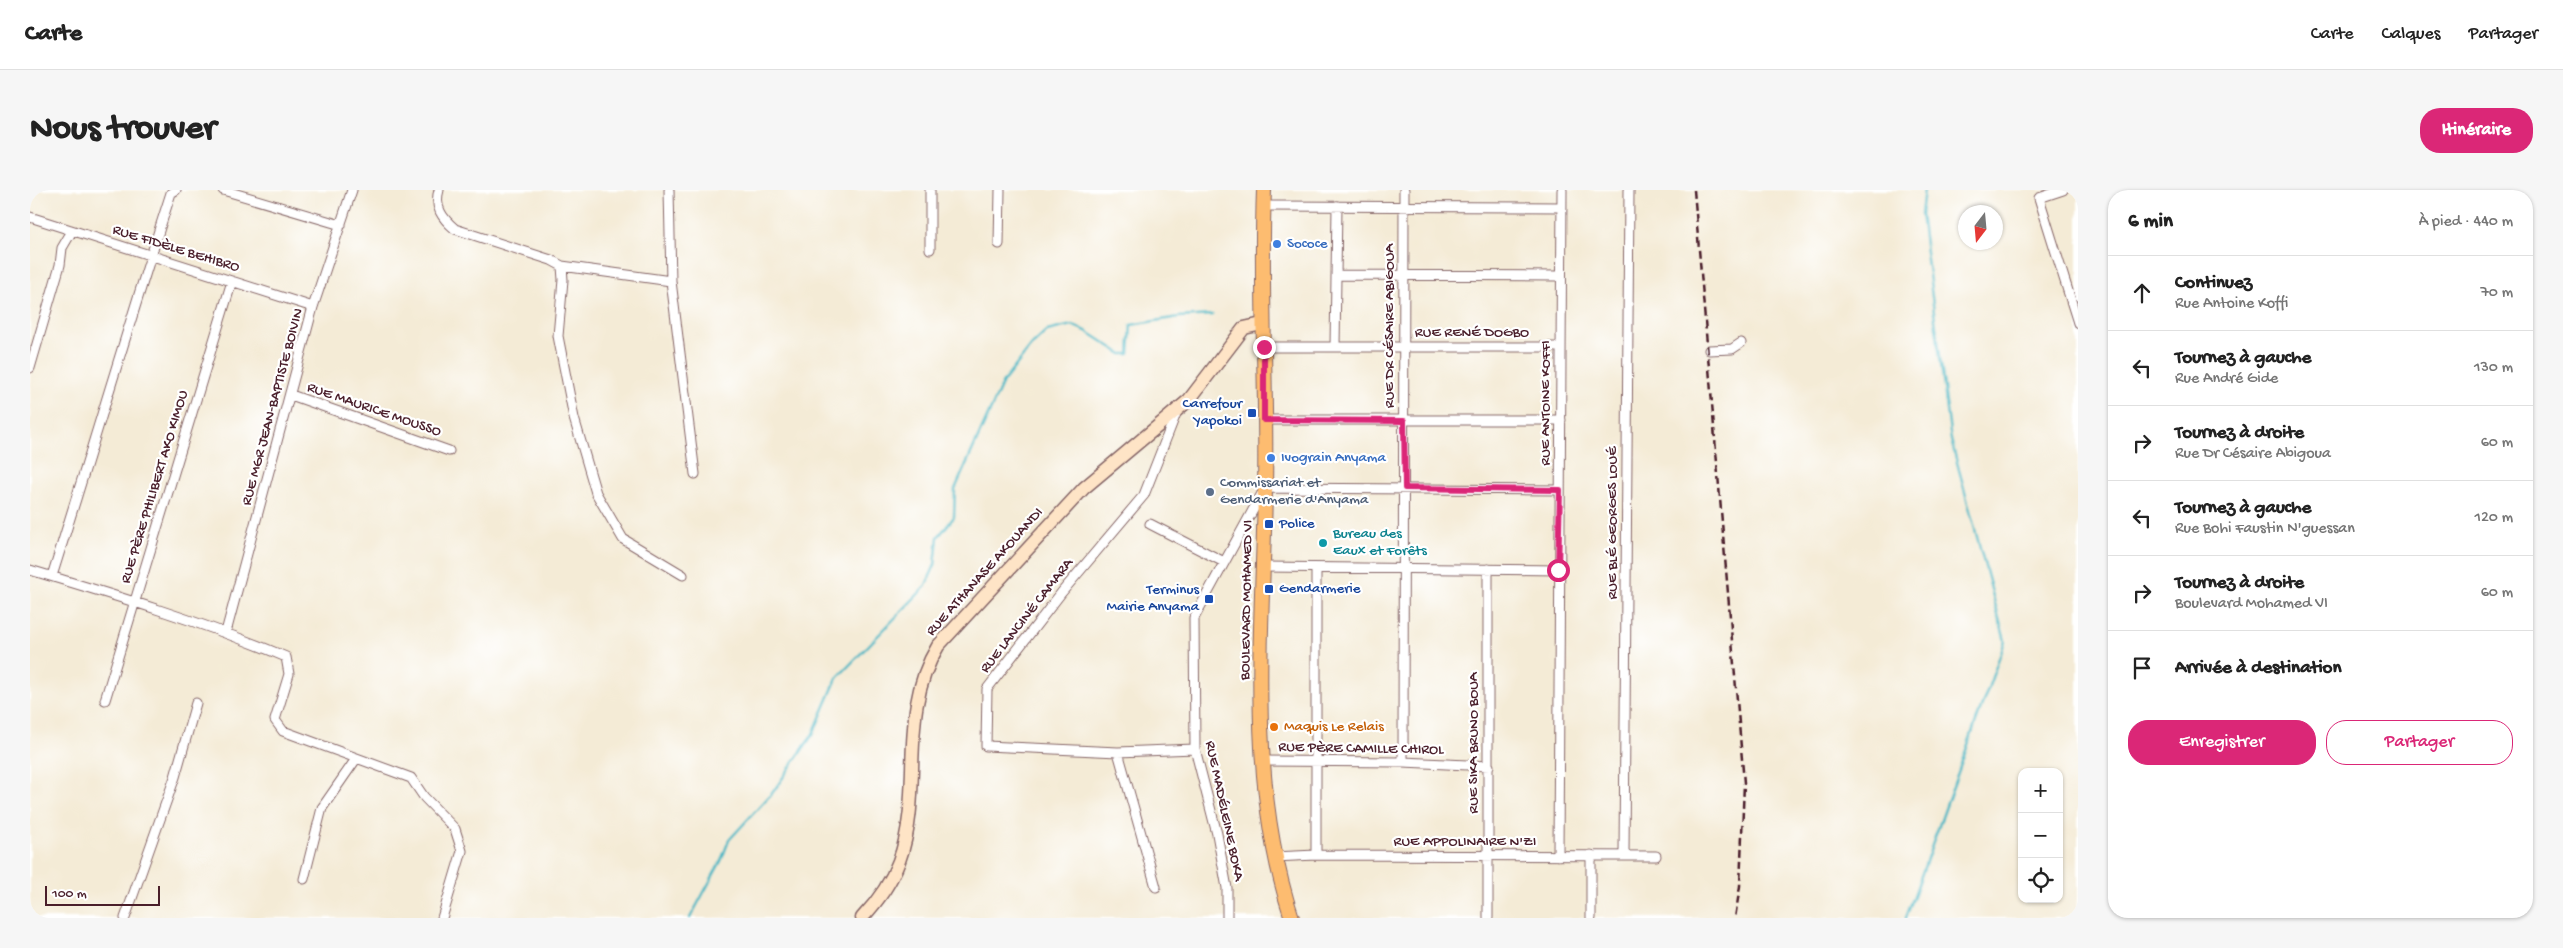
<!DOCTYPE html>
<html lang="fr">
<head>
<meta charset="utf-8">
<style>
  :root { --surface:#fff; --page:#f6f6f6; --text:#222; --muted:#767676; --line:#e0e0e0; --accent:#db2777 }
  body { margin:0; font-family:"Gochi Hand",sans-serif; background:var(--page); color:var(--text) }
  .controls { position:absolute; right:15px; bottom:15px; display:grid; overflow:hidden; border-radius:10px; box-shadow:0 1px 4px #0004 }
  .controls button { width:45px; height:45px; display:grid; place-items:center; padding:0; border:0; border-bottom:1px solid var(--line); background:var(--surface); color:var(--text); font:25px sans-serif }
  .compass { position:absolute; left:1928px; top:15px; width:45px; height:45px; border-radius:50%; background:var(--surface); box-shadow:0 1px 4px #0004; rotate:196deg }
  .scale { position:absolute; left:15px; bottom:12px; width:115px; box-sizing:border-box; padding-left:5px; border:2px solid #4a1f2b; border-top:0; font-size:14px; line-height:18px; white-space:nowrap; color:#4a1f2b; -webkit-text-stroke:4px #fff; paint-order:stroke }
  .stop { position:absolute; width:15px; height:15px; margin:-11px; border:4px solid #db2777; border-radius:50%; background:#fff }
  .stop.end { background:#db2777; border-color:#fff; box-shadow:0 1px 5px #0008 }
  .list { margin:0; padding:0; list-style:none }
  h2 { display:flex; justify-content:space-between; align-items:center; height:65px; margin:0; padding:0 20px; font-size:21px }
  h2 small { font-size:16px; font-weight:400; color:var(--muted) }
  .list li { display:grid; grid-template-columns:32px 1fr auto; gap:15px; align-items:center; box-sizing:border-box; height:75px; padding:0 20px; border-top:1px solid var(--line) }
  .list b { display:block; font-size:19px; white-space:nowrap }
  .list p { margin:0; font-size:16px; white-space:nowrap; color:var(--muted) }
  .list em { font-size:16px; font-style:normal; color:var(--muted) }
  .actions { display:flex; gap:10px; padding:15px 20px }
  .actions a { flex:1; padding:11px 0; border:1px solid var(--accent); border-radius:20px; text-align:center; font-size:18px; color:var(--accent) }
  .actions .main { background:var(--accent); color:#fff }
  .icon { flex:none; width:28px; height:28px; fill:none; stroke:currentColor; stroke-width:2; stroke-linecap:round; stroke-linejoin:round }
  .map { position:relative; flex:none; width:2048px; height:728px; overflow:hidden; border-radius:20px }
  header { display:flex; align-items:center; gap:30px; box-sizing:border-box; height:70px; padding:0 25px; background:var(--surface); border-bottom:1px solid var(--line) }
  header strong { font-size:24px }
  nav { display:flex; gap:28px; margin-inline-start:auto; font-size:18px }
  .intro { display:flex; align-items:center; justify-content:space-between; box-sizing:border-box; height:120px; padding:0 30px }
  h1 { margin:0; font-size:35px }
  .button { padding:12px 22px; border-radius:20px; background:var(--accent); color:#fff; font-size:18px; font-weight:700 }
  main { display:flex; gap:30px; padding:0 30px }
  aside { flex:1; background:var(--surface); border-radius:20px; box-shadow:0 1px 4px #0004 }
  .map>svg:first-child { display:block }
  .lines { fill:none; stroke-linecap:round; stroke-linejoin:round }
  .stream { stroke:#4ab7c5; stroke-width:2.5 }
  .street-casing { stroke:#866667; stroke-width:11 }
  .secondary-casing { stroke:#866667; stroke-width:15 }
  .primary-casing { stroke:#866667; stroke-width:16 }
  .street { stroke:#fff; stroke-width:9 }
  .secondary { stroke:#fee4c6; stroke-width:12 }
  .primary { stroke:#fdbc70; stroke-width:14 }
  .rail { stroke:#4a1f2b; stroke-width:2.5; stroke-dasharray:8 4; stroke-linecap:butt }
  .route { stroke:#db2777; stroke-width:6 }
  .shop-dot { fill:#3f7fe0; stroke:#fff; stroke-width:2 }
  .transit-dot { fill:#1a4fb4; stroke:#fff; stroke-width:2 }
  .service-dot { fill:#5c6f8a; stroke:#fff; stroke-width:2 }
  .culture-dot { fill:#0f9aa8; stroke:#fff; stroke-width:2 }
  .food-dot { fill:#e8710a; stroke:#fff; stroke-width:2 }
  .labels { text-anchor:middle; dominant-baseline:central; stroke-width:4.5; stroke-linejoin:round; paint-order:stroke }
  .shop-label { font-size:15px; fill:#366cbe; stroke:#fff; text-anchor:start }
  .street-label { font-size:15px; fill:#4a1f2b; stroke:#fff }
  .transit-label { font-size:15px; fill:#164399; stroke:#fff; text-anchor:end }
  .service-label { font-size:15px; fill:#4e5e75; stroke:#fff; text-anchor:start }
  .culture-label { font-size:15px; fill:#0d838f; stroke:#fff; text-anchor:start }
  .food-label { font-size:15px; fill:#c56008; stroke:#fff; text-anchor:start }
</style>
</head>
<body>
<header>
<strong>Carte</strong>
<nav><a>Carte</a><a>Calques</a><a>Partager</a></nav>
</header>
<div class="intro"><h1>Nous trouver</h1><a class="button">Itinéraire</a></div>
<main>
<div class="map">
<svg width="2048" height="728" viewBox="0 0 2048 728">
  <rect width="100%" height="100%" fill="#fff"/>
  <filter id="ink" filterUnits="userSpaceOnUse"><feTurbulence type="fractalNoise" baseFrequency=".02" numOctaves="2"/><feDisplacementMap in="SourceGraphic" scale="10" xChannelSelector="R" yChannelSelector="G"/><feConvolveMatrix kernelMatrix="1 2 1 2 8 2 1 2 1" color-interpolation-filters="sRGB"/></filter>
  <filter id="wash" filterUnits="userSpaceOnUse"><feTurbulence type="fractalNoise" baseFrequency=".0096" numOctaves="4" result="noise"/><feDisplacementMap in="SourceGraphic" scale="20" xChannelSelector="R" yChannelSelector="G"/><feGaussianBlur stdDeviation="1.12" result="paint"/><feColorMatrix in="noise" values="0 0 0 0 0 0 0 0 0 0 0 0 0 0 0 0 0 1.4 0 .05"/><feComposite in="paint" operator="in"/></filter>
  <g filter="url(#wash)">
    <rect width="100%" height="100%" fill="#f4ebd6"/>
    <g class="lines">
      <path class="stream" d="M 660,728 L 691,671 L 699,650 L 743,602 L 783,544 L 807,488 L 895,397 L 905,375 L 908,347 L 924,327 L 925,299 L 973,192 L 1002,155 L 1017,141 L 1042,135 L 1056,141 L 1092,164 L 1099,164 L 1101,135 L 1149,127 L 1183,125
        M 1876,728 L 1975,451 L 1921,250 L 1891,24 L 1894,0"/>
    </g>
  </g>
  <g filter="url(#ink)">
    <g class="lines">
      <g class="street-casing">
        <path id="street" d="M 193,0 L 311,35
          M 409,0 C 404,17 412,28 425,39 L 521,70 L 532,76 L 641,91 L 639,0
          M 900,0 L 900,59
          M 2033,0 L 2009,8 L 2048,133
          M 1233,16 L 1532,17
          M 0,27 L 283,117
          M 969,54 L 970,0
          M 532,76 L 533,90 L 528,146 L 544,228 L 566,303 L 593,349 L 653,385
          M 1307,85 L 1531,86
          M 641,91 L 665,284
          M 1234,157 L 1530,157
          M 1305,157 L 1307,16
          M 1679,160 L 1702,159 L 1711,153
          M 0,178 L 30,75 L 32,58 L 42,41
          M 261,205 L 419,261
          M 1147,221 L 1114,305 L 1032,402 L 957,499 L 956,556 L 1088,562 L 1165,559
          M 1234,230 L 1531,230
          M 1120,334 L 1194,372
          M 1232,377 L 1529,380
          M 1458,379 L 1458,728
          M 0,380 C 87,406 173,432 256,467 L 259,484 L 245,530 L 253,541 L 381,588 L 394,607 L 425,639 L 432,661 L 412,728
          M 22,386 C 62,259 100,130 141,3 L 146,0
          M 196,442 L 283,117 L 322,0
          M 75,510 L 202,91
          M 1088,562 L 1126,697
          M 1232,571 L 1373,572 L 1459,576
          M 1373,572 L 1374,0
          M 1286,665 L 1286,379
          M 1594,665 L 1599,0
          M 1528,666 L 1532,0
          M 1244,667 L 1286,665 L 1626,666
          M 274,689 L 292,618 L 326,569
          M 95,728 L 145,587 L 166,513
          M 1197,728 L 1197,698 L 1187,644 L 1165,559 L 1164,428 L 1235,298 L 1530,300
          M 1561,728 L 1561,665"/>
      </g>
      <g class="secondary-casing">
        <path id="secondary" d="M 832,728 C 847,712 861,693 869,671 C 895,600 866,525 908,456 L 1054,298 L 1159,210 L 1214,138 L 1232,134"/>
      </g>
      <g class="primary-casing">
        <path id="primary" d="M 1234,0 C 1230,99 1237,198 1235,298 C 1233,441 1216,590 1262,728"/>
      </g>
      <use href="#street" class="street"/>
      <use href="#secondary" class="secondary"/>
      <use href="#primary" class="primary"/>
      <path class="rail" d="M 1664,0 L 1714,593 L 1710,696 L 1705,728"/>
    </g>
  </g>
  <g class="lines" filter="url(#ink)">
    <path class="route" d="M 1234,157 L 1234,230 L 1374,231 L 1375,298 L 1530,300 L 1528,380"/>
  </g>
  <g class="shop-dot">
    <circle cx="1247" cy="54" r="5"/>
    <circle cx="1241" cy="268" r="5"/>
  </g>
  <g class="transit-dot">
    <rect x="1217" y="218" width="10" height="10" rx="2.5"/>
    <rect x="1234" y="329" width="10" height="10" rx="2.5"/>
    <rect x="1234" y="394" width="10" height="10" rx="2.5"/>
    <rect x="1174" y="404" width="10" height="10" rx="2.5"/>
  </g>
  <circle class="service-dot" cx="1180" cy="302" r="5"/>
  <circle class="culture-dot" cx="1293" cy="353" r="5"/>
  <circle class="food-dot" cx="1244" cy="537" r="5"/>
  <g class="labels">
    <g class="shop-label">
      <text x="1257" y="54">Sococe</text>
      <text x="1251" y="268">Ivograin Anyama</text>
    </g>
    <g class="street-label">
      <text transform="translate(146 59) rotate(17)">RUE FIDÈLE BEHIBRO</text>
      <text transform="translate(1360 136) rotate(-90)">RUE DR CÉSAIRE ABIGOUA</text>
      <text x="1442" y="143">RUE RENÉ DOGBO</text>
      <text transform="translate(1516 213) rotate(-90)">RUE ANTOINE KOFFI</text>
      <text transform="translate(243 217) rotate(-75)">RUE MGR JEAN-BAPTISTE BOIVIN</text>
      <text transform="translate(344 220) rotate(19)">RUE MAURICE MOUSSO</text>
      <text transform="translate(125 297) rotate(-73)">RUE PÈRE PHILIBERT AKO KIMOU</text>
      <text transform="translate(1583 333) rotate(-90)">RUE BLÉ GEORGES LOUÉ</text>
      <text transform="translate(955 382) rotate(-48)">RUE ATHANASE AKOUANDI</text>
      <text transform="translate(1217 410) rotate(-89)">BOULEVARD MOHAMED VI</text>
      <text transform="translate(997 426) rotate(-52)">RUE LANCINÉ CAMARA</text>
      <text transform="translate(1444 553) rotate(-90)">RUE SIKA BRUNO BOUA</text>
      <text transform="translate(1331 559) rotate(1)">RUE PÈRE CAMILLE CHIROL</text>
      <text transform="translate(1194 621) rotate(78)">RUE MADÉLEINE BOKA</text>
      <text x="1435" y="652">RUE APPOLINAIRE N'ZI</text>
    </g>
    <g class="transit-label">
      <text x="1212" y="214">Carrefour<tspan x="1212" dy="17">Yapokoi</tspan></text>
      <text x="1249" y="334" text-anchor="start">Police</text>
      <text x="1249" y="399" text-anchor="start">Gendarmerie</text>
      <text x="1169" y="400">Terminus<tspan x="1169" dy="17">Mairie Anyama</tspan></text>
    </g>
    <g class="service-label">
      <text x="1190" y="293">Commissariat et<tspan x="1190" dy="17">Gendarmerie d'Anyama</tspan></text>
    </g>
    <g class="culture-label">
      <text x="1303" y="344">Bureau des<tspan x="1303" dy="17">Eaux et Forêts</tspan></text>
    </g>
    <g class="food-label">
      <text x="1254" y="537">Maquis Le Relais</text>
    </g>
  </g>
</svg>
<div class="controls">
<button>+</button>
<button>−</button>
<button><svg class="icon" aria-label="locate" viewBox="0 0 24 24"><circle cx="12" cy="12" r="6"/><path d="M12 2v4M12 18v4M2 12h4M18 12h4"/></svg></button>
</div>
<svg class="compass" viewBox="-18 -18 36 36"><path d="M0-13l5 13h-10z" fill="#e53935"/><path d="M0 13l5-13h-10z" fill="#767676"/></svg>
<div class="scale">100 m</div>
<div class="stop" style="left:1528px;top:380px"></div>
<div class="stop end" style="left:1234px;top:157px"></div>
</div>
<aside>
<h2>6 min<small>À pied · 440 m</small></h2>
<ul class="list">
<li><svg class="icon" aria-label="ahead" viewBox="0 0 24 24"><path d="M12 20V5M6 11l6-6 6 6"/></svg><div><b>Continuez</b><p>Rue Antoine Koffi</p></div><em>70 m</em></li>
<li><svg class="icon" aria-label="left" viewBox="0 0 24 24"><path d="M17 20v-9H6M10 6l-5 5 5 5"/></svg><div><b>Tournez à gauche</b><p>Rue André Gide</p></div><em>130 m</em></li>
<li><svg class="icon" aria-label="right" viewBox="0 0 24 24"><path d="M7 20v-9h11M14 6l5 5-5 5"/></svg><div><b>Tournez à droite</b><p>Rue Dr Césaire Abigoua</p></div><em>60 m</em></li>
<li><svg class="icon" aria-label="left" viewBox="0 0 24 24"><path d="M17 20v-9H6M10 6l-5 5 5 5"/></svg><div><b>Tournez à gauche</b><p>Rue Bohi Faustin N'guessan</p></div><em>120 m</em></li>
<li><svg class="icon" aria-label="right" viewBox="0 0 24 24"><path d="M7 20v-9h11M14 6l5 5-5 5"/></svg><div><b>Tournez à droite</b><p>Boulevard Mohamed VI</p></div><em>60 m</em></li>
<li><svg class="icon" aria-label="arrive" viewBox="0 0 24 24"><path d="M6 21V4h12l-3 4 3 4H6"/></svg><div><b>Arrivée à destination</b></div></li>
</ul>
<div class="actions"><a class="main">Enregistrer</a><a>Partager</a></div>
</aside>
</main>
</body>
</html>
